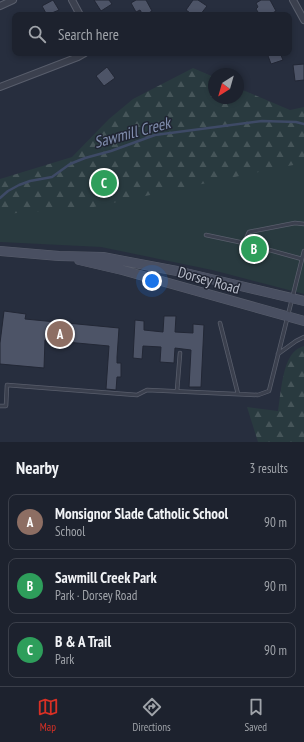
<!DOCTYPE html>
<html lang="en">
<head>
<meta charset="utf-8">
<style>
  :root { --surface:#1d222e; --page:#252a36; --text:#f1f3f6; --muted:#a0a4aa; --line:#3b3f4a; --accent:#d93025 }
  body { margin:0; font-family:"PT Sans Narrow",sans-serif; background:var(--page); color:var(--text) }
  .compass { position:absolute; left:208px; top:68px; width:36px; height:36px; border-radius:50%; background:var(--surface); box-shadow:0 2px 6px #0003; rotate:217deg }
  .you { position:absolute; left:152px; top:281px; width:14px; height:14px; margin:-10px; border:3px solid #fff; border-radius:50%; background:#1a73e8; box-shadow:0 0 0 6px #1a73e833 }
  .badge { display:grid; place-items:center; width:26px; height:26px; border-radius:50%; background:var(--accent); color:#fff; font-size:13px; font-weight:700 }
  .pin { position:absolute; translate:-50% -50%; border:2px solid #fff; box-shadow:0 1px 4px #0006 }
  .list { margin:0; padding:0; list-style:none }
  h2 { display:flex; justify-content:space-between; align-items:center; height:52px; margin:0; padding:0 16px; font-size:17px }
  h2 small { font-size:13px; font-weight:400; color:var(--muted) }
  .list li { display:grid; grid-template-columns:26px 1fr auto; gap:12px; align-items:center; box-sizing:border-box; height:56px; margin:0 8px 8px; padding:0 8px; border:1px solid var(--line); border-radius:8px }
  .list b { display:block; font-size:15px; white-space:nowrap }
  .list p { margin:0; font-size:13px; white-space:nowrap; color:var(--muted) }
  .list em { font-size:13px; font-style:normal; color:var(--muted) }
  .icon { flex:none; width:22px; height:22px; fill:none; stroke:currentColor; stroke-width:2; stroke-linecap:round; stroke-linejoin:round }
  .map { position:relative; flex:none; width:304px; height:442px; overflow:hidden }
  .search { position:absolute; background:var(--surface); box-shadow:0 2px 6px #0003; left:12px; right:12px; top:12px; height:44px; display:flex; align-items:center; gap:10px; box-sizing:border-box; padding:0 14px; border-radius:8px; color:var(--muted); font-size:15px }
  .sheet { height:244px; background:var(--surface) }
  nav { display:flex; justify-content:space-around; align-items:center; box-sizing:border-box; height:56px; border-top:1px solid var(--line); background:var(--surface); font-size:11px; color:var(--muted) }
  nav a { display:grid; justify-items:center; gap:2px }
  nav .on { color:var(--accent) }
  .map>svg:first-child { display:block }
  .green { fill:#293a3f }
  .forest { fill:url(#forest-firs) }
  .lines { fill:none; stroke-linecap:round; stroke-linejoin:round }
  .stream { stroke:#3e4a66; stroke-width:2.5 }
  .building { fill:#4d5467; stroke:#222735 }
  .service-casing { stroke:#595e6c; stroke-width:4.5 }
  .minor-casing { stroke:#595e6c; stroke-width:8 }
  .secondary-casing { stroke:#595e6c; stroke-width:10 }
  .service { stroke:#3b404e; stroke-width:3 }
  .minor { stroke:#3b404e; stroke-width:6 }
  .secondary { stroke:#494f61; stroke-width:9 }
  .labels { text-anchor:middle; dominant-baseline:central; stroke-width:3; stroke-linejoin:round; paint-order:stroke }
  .street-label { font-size:15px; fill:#b7bcc9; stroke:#202533 }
  .water-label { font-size:16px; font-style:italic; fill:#818eae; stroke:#202533 }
</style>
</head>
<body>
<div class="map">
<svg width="304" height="442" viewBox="0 0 304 442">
  <defs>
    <pattern id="forest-firs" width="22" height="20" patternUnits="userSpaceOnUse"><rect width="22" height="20" fill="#293a3f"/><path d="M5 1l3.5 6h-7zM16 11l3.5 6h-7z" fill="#465559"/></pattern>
  </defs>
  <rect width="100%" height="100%" fill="#272e3e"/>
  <path class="green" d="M 304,126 L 304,294 L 212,270 L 101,247 L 0,242 L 0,195 Z"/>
  <path class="forest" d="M 193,68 L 214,77 L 214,98 L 238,98 L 238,88 L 290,110 L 304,107 L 304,163 L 277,168 L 89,208 L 3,214 L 0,206 L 0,179 L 72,157 L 109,119 L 133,99 Z
    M 304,346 L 304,442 L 258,442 L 247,407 L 278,411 C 281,394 282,361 296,350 C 298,348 301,347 304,346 Z"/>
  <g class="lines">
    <path class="stream" d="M 0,198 L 8,191 L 19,185 L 30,181 L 52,177 L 70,164 L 85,158 L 111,151 L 155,135 L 262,121 L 296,122 L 304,124"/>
  </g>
  <path class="building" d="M 53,0 L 59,10 L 47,15 L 42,6 Z
    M 94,0 L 109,0 L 112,4 L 101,11 Z
    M 136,0 L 146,0 L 152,11 L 145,15 L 143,15 L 140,10 L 136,12 L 131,3 Z
    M 193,0 L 198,0 L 207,6 L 200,15 L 193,15 L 186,10 Z
    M 261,0 L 270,0 L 276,11 L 269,15 L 260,15 L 256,9 L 258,7 L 256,3 Z
    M 267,53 L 280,53 L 283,60 L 271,64 Z
    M 304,64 L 304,80 L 295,81 L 293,65 Z
    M 107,67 L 115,78 L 104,86 L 96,76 Z
    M 4,311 L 26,314 L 25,319 L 119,328 L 117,357 L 117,363 L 121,363 L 121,377 L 117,377 L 116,390 L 106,389 L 109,346 L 45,340 L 44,368 L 0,364 L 0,343 Z
    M 164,316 L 176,316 L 175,332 L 193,333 L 193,324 L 204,325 L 201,387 L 189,387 L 191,350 L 175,348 L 174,363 L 160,362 L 161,347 L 143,346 L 142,359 L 133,358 L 135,320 L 144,321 L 144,330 L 163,332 Z"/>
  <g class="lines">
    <g class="service-casing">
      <path id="service" d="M 206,235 L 244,243
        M 302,259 L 244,243 L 249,232 L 295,223 L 304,224
        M 220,323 L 238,394
        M 278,354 L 296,341 L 304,337
        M 177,391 L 180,353
        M 0,406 L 6,406 L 7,385 L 137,395 L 147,390 L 258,395 L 269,391 L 304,251"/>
    </g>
    <g class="minor-casing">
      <path id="minor" d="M 72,0 L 80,15
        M 293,0 L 304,20
        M 0,6 L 13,0
        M 0,87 L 78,57 L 85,53"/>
    </g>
    <g class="secondary-casing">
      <path id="secondary" d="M 0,251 L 59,256 L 103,257 L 177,271 L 304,301
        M 79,260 L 122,270 L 304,321"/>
    </g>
    <use href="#service" class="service"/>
    <use href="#minor" class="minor"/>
    <use href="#secondary" class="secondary"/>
  </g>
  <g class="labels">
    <g class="street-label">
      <text transform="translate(209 280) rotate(16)">Dorsey Road</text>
    </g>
    <g class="water-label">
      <text transform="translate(132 132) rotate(-15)">Sawmill Creek</text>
    </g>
  </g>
</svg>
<svg class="compass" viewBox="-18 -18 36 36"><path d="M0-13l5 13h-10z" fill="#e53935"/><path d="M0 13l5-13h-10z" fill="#a0a4aa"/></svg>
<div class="you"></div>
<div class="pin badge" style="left:60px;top:334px;background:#8d6e63">A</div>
<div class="pin badge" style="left:254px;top:249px;background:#2e9e5b">B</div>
<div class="pin badge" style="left:104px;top:183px;background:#2e9e5b">C</div>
<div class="search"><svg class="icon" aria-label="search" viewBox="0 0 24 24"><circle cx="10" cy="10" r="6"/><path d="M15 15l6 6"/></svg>Search here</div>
</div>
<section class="sheet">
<h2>Nearby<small>3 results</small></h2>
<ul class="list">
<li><span class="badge" style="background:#8d6e63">A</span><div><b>Monsignor Slade Catholic School</b><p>School</p></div><em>90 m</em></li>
<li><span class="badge" style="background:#2e9e5b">B</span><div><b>Sawmill Creek Park</b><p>Park · Dorsey Road</p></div><em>90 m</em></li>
<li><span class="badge" style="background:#2e9e5b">C</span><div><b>B &amp; A Trail</b><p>Park</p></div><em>90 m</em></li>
</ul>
</section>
<nav>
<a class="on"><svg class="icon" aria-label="map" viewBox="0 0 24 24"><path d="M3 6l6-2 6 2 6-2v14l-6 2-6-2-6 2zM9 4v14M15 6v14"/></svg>Map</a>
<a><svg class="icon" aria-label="directions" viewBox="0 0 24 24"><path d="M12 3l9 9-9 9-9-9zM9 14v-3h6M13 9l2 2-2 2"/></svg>Directions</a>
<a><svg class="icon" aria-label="saved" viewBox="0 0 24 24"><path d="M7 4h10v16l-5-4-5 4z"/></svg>Saved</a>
</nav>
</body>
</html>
